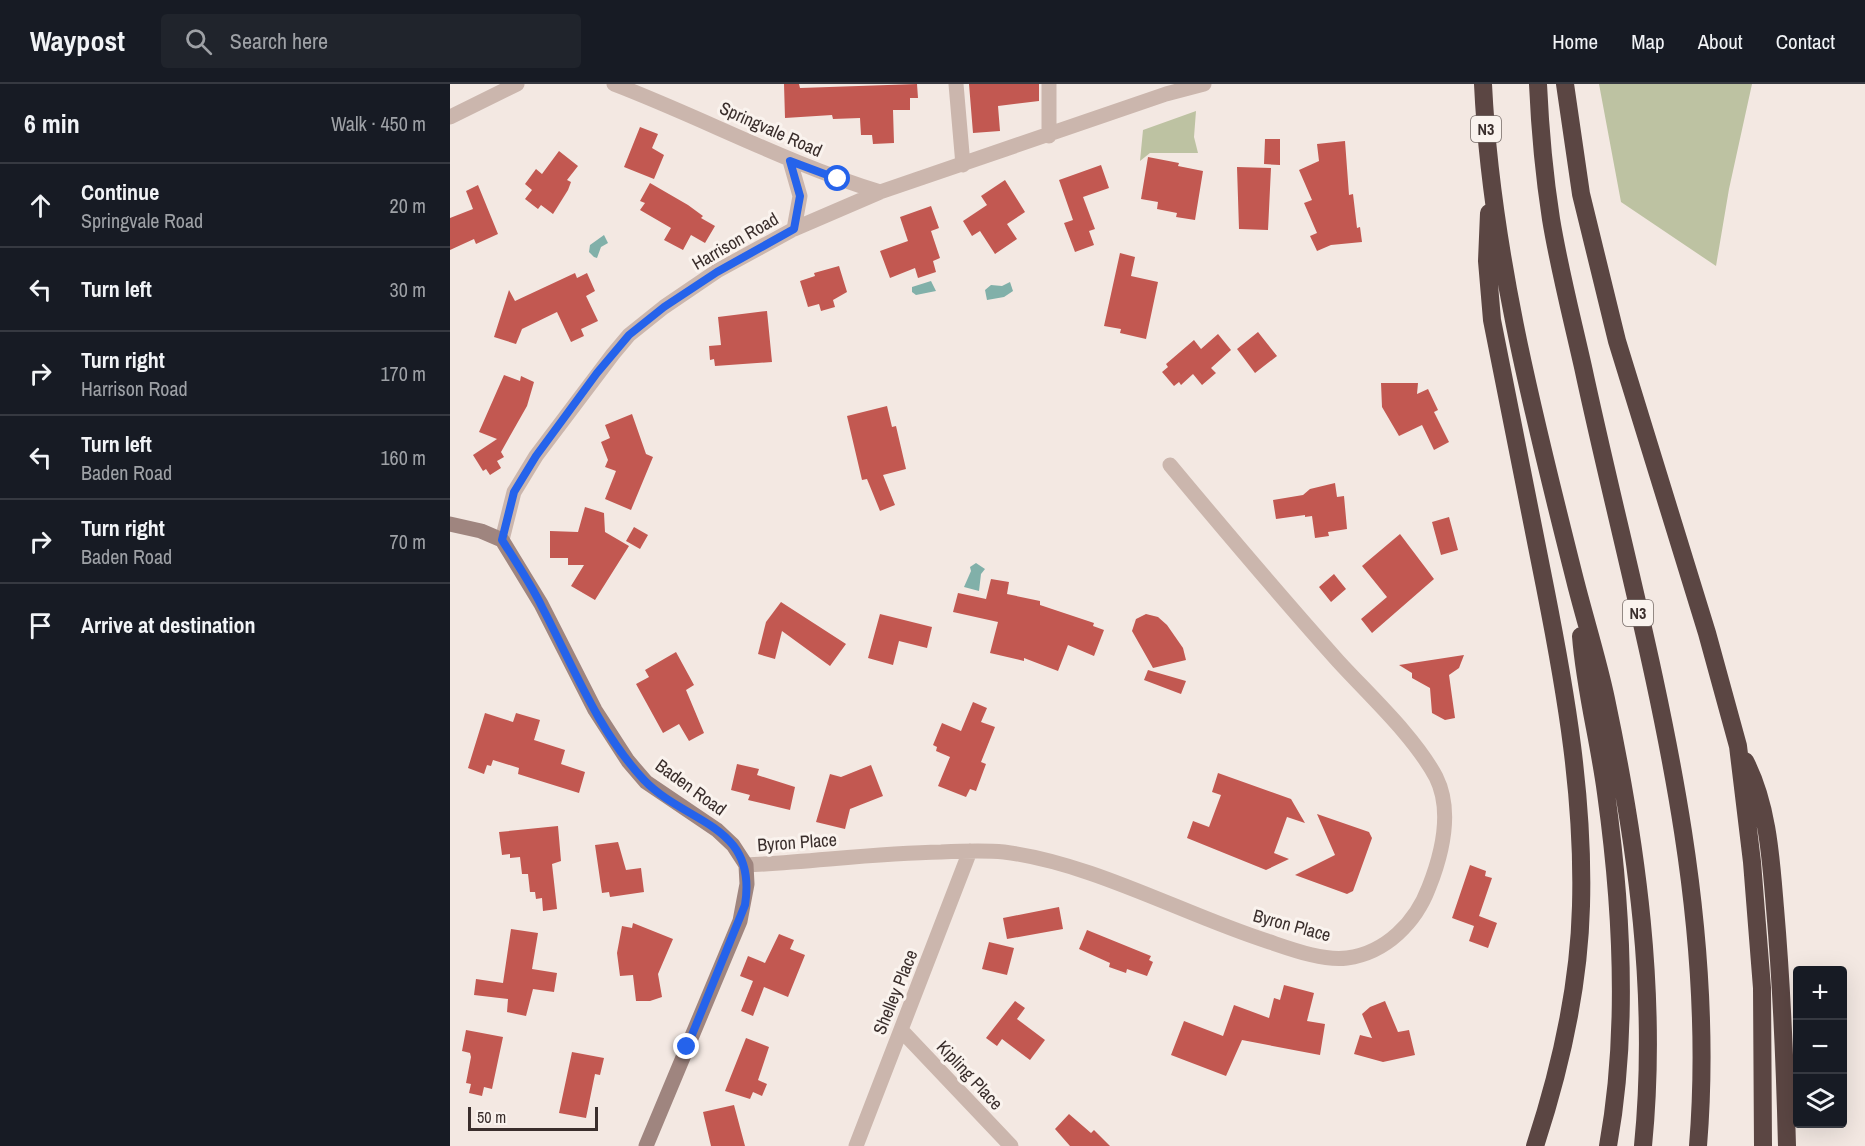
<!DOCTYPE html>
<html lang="en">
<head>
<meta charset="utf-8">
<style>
  :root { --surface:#171b24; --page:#20242c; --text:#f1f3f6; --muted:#9ea1a6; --line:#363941 }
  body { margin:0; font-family:"Archivo Narrow",sans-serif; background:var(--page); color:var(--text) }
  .controls { position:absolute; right:18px; bottom:18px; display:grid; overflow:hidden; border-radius:6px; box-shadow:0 6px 24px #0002 }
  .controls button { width:54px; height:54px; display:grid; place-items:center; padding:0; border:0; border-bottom:2px solid var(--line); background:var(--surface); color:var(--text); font:30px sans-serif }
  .scale { position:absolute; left:18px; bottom:15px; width:130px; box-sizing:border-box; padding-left:6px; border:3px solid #3a2e2c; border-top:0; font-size:16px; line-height:21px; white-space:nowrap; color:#3a2e2c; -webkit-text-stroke:4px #faf3ee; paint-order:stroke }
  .stop { position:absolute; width:18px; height:18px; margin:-14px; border:4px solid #2563eb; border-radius:50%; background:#fff }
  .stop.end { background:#2563eb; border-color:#fff; box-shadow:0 2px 6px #0008 }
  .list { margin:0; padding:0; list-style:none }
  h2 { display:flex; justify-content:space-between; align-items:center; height:78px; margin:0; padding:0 24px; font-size:26px }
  h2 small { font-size:20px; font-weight:400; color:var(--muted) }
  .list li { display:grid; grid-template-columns:39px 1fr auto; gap:18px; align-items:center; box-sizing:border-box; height:84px; padding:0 24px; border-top:2px solid var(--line) }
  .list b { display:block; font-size:22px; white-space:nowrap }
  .list p { margin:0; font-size:20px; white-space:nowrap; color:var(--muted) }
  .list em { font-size:20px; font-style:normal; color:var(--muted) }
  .icon { flex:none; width:33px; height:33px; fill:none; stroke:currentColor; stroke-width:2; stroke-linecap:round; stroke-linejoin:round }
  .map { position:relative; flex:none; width:1415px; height:1062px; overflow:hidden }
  header { display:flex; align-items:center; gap:36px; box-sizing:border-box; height:84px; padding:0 30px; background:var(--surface); border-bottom:2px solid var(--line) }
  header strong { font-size:28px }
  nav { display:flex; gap:33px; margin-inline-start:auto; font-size:21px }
  .search { width:420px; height:54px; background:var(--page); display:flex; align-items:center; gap:15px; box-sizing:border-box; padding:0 21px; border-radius:6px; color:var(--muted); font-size:22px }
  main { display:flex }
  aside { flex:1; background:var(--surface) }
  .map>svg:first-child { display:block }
  .green { fill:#bdc2a2 }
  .water { fill:#81b0a9 }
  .building { fill:#c25851 }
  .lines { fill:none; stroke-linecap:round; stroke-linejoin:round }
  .street { stroke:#cbb6ad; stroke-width:15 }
  .secondary { stroke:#9f857f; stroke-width:15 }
  .highway { stroke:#5b4643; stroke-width:18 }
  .route { stroke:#2563eb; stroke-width:8 }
  .labels { text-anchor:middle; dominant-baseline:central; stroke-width:6; stroke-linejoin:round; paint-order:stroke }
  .shield { fill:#faf3ee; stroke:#746966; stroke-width:1.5 }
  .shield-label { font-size:16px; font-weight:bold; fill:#3a2e2c }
  .street-label { font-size:18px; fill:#3a2e2c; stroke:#faf3ee }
</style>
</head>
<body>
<header>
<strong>Waypost</strong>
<div class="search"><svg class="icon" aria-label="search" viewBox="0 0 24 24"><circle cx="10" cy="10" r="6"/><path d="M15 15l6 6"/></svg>Search here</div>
<nav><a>Home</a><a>Map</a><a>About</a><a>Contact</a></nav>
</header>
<main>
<aside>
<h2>6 min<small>Walk · 450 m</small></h2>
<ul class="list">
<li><svg class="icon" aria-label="ahead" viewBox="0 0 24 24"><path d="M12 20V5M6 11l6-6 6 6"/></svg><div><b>Continue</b><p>Springvale Road</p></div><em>20 m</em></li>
<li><svg class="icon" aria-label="left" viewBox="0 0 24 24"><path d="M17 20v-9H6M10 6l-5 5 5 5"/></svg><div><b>Turn left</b></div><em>30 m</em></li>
<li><svg class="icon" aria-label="right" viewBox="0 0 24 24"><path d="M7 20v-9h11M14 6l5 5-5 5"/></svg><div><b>Turn right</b><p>Harrison Road</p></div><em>170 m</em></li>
<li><svg class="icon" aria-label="left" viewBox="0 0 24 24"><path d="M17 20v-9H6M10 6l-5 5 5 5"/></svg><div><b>Turn left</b><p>Baden Road</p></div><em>160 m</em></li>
<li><svg class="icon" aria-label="right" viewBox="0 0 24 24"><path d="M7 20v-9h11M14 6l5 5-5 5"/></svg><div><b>Turn right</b><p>Baden Road</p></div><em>70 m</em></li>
<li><svg class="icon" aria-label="arrive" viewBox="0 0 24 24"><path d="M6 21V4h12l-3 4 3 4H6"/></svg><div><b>Arrive at destination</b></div></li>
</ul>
</aside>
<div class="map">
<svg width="1415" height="1062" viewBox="0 0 1415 1062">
  <rect width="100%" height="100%" fill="#f3e8e2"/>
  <path class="green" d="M 1149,0 L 1302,0 L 1279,105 L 1266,182 L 1171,118 Z
    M 746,27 L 744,53 L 748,69 L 700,69 L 690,77 L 693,46 Z"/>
  <path class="water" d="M 154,151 L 158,159 L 151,163 L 147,174 L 144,173 L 139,168 L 140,161 Z
    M 481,197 L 486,207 L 466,211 L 462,208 L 462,203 Z
    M 560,198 L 563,207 L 554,213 L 537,216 L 535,206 L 541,201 L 552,202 Z
    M 526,479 L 535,485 L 531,490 L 529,507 L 514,503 L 521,487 L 520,483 Z"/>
  <path class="building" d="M 334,0 L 349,0 L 350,4 L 467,0 L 468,14 L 460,14 L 460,26 L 443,26 L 444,59 L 423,60 L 422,51 L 411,51 L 410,34 L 383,35 L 382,31 L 335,34 Z
    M 519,0 L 589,0 L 589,17 L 548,22 L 550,47 L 523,49 Z
    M 190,43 L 208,50 L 202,64 L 214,71 L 204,95 L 174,83 Z
    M 815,55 L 830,55 L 830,81 L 814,80 Z
    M 895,57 L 899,111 L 903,110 L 907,144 L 910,143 L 912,158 L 881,161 L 867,167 L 860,152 L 867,149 L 854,119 L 862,116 L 849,86 L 869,77 L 867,60 Z
    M 109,67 L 128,82 L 117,96 L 121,98 L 118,106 L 103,130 L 91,121 L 88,125 L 75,115 L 82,106 L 75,100 L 86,85 L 92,90 Z
    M 698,73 L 729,79 L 728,82 L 753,87 L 745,136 L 726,133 L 727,129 L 707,125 L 708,118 L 691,115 Z
    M 651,81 L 659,104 L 633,113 L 645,145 L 639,147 L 644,161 L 625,168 L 614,139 L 623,136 L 609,96 Z
    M 787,83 L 821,84 L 818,146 L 789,145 Z
    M 555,96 L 575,128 L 557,140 L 567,155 L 545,170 L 530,147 L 522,152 L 513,137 L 537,121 L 531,112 Z
    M 200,99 L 238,121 L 253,132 L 251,134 L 265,142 L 255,159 L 241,151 L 233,166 L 214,156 L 221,144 L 190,126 L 195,119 L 190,117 Z
    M 28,101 L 48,150 L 26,160 L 24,155 L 0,166 L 0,134 L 23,125 L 16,107 Z
    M 481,122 L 489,144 L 481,147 L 490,174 L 483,177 L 486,188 L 468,194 L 465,184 L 440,194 L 430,167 L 458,157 L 450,133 Z
    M 670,169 L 685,173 L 681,192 L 708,198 L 696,255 L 670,249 L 671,245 L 654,242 Z
    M 389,182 L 397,208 L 383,216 L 385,223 L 371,227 L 369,220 L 358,223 L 350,197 L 365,192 L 364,189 Z
    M 125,189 L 127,194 L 137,189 L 145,207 L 136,212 L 148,237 L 131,245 L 134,252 L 121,258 L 107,228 L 72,245 L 66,260 L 44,253 L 59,206 L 65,217 Z
    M 317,227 L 322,278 L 265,282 L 264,275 L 260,276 L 259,262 L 271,261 L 268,233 Z
    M 808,248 L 827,272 L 805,289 L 787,265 Z
    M 768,250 L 781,266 L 761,284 L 766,289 L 752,301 L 743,290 L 731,301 L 729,298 L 724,302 L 712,288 L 718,283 L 716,280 L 744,256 L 751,265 Z
    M 54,291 L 70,297 L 71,292 L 84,298 L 77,322 L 51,368 L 54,373 L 47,377 L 51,384 L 40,391 L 36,385 L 33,387 L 23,371 L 47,355 L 29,348 Z
    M 931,299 L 968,299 L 967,310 L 978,305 L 988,326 L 984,328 L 999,358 L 984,366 L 972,341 L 949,352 L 932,323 Z
    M 437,322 L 442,343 L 446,342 L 456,385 L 433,391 L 445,421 L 430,427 L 417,395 L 412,396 L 397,332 Z
    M 182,330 L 196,370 L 203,373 L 181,426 L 155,415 L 166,387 L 155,383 L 158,376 L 151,358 L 160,354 L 155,341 Z
    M 885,399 L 887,413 L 894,412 L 897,445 L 878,448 L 879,452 L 865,454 L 862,432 L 855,433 L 855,431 L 826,435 L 823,416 L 853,411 L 860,405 Z
    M 135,423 L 154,429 L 155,448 L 179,462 L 145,516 L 121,502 L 134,481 L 118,481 L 118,474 L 100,474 L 100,447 L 128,448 Z
    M 999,433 L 1008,466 L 991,471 L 982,438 Z
    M 184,443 L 198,451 L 190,465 L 176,457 Z
    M 950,450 L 984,495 L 922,549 L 911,535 L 937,513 L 912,482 Z
    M 884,490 L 896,505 L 881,518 L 869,503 Z
    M 541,495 L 559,498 L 557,510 L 590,517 L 590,521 L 644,539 L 643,542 L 654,546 L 644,572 L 618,561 L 608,587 L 574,574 L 574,577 L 540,569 L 548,538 L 503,528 L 508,509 L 536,515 Z
    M 331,518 L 396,560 L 380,582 L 332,547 L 325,575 L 308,570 L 316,538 Z
    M 430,530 L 482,543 L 477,564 L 449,557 L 443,581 L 418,574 Z
    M 696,530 L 708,533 L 717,541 L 733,564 L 736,576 L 703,584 L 682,547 L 686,535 Z
    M 226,568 L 244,601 L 236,606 L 254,649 L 239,657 L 229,640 L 213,649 L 186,600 L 199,593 L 195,586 Z
    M 1014,571 L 1009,584 L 999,591 L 1005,634 L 995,636 L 982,629 L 980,604 L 962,594 L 962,589 L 949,581 Z
    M 698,586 L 736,597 L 731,610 L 694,596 Z
    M 523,618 L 537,624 L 531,638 L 545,643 L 531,678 L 536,680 L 526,707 L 520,705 L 516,713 L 488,702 L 500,673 L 486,667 L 487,663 L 483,661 L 492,639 L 511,647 Z
    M 35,629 L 63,638 L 66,629 L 90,636 L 84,656 L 115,666 L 111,680 L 135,688 L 129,709 L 68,690 L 69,684 L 43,676 L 41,682 L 37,681 L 34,690 L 18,684 Z
    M 287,680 L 309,685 L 307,691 L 345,703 L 340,726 L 298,716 L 300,711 L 281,706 Z
    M 421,681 L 433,712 L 400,725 L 395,745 L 366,738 L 380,690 L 391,693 Z
    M 768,689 L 841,715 L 855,739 L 837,733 L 824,769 L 839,775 L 816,786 L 737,754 L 743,737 L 759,743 L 771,711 L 762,708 Z
    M 867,730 L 919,748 L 922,754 L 903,807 L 897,810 L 845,791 L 885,771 Z
    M 108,742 L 111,777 L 102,780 L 107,825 L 93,827 L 92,814 L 86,815 L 85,808 L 80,808 L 78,790 L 72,790 L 70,773 L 60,774 L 60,770 L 52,771 L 49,748 Z
    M 168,758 L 176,786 L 191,784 L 194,808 L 160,813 L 159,808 L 152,809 L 145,761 Z
    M 1020,781 L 1036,787 L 1035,792 L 1042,794 L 1029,832 L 1047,839 L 1038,864 L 1019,857 L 1024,842 L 1002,834 Z
    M 609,823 L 613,845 L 557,855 L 553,834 Z
    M 183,839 L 223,855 L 208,890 L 212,913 L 200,917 L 186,917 L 183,891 L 170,892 L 167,869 L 172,842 L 182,844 Z
    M 61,845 L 88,849 L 82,885 L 107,889 L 104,908 L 83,905 L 76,932 L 57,928 L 58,915 L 24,911 L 26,895 L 53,899 Z
    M 637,846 L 701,872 L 699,876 L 703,878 L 697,892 L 677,885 L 676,889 L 659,883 L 660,879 L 629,865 Z
    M 329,850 L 344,856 L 340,865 L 355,871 L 338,913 L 314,903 L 303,932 L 291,927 L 303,897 L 290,892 L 298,872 L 315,879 Z
    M 539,858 L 564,864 L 557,891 L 532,885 Z
    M 834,901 L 864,909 L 857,937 L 875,940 L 870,971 L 792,956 L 776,992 L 721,971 L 734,937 L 773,952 L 784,921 L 819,934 L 824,914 L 830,916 Z
    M 565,917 L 575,924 L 567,935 L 595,956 L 580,976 L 552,955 L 547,962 L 536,954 Z
    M 935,917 L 948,948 L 959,946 L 965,971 L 933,978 L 904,970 L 910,951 L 922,954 L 912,930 L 920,923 Z
    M 16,946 L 53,953 L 42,1005 L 34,1003 L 32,1012 L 19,1009 L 21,1000 L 16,999 L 21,973 L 20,969 L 12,967 Z
    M 296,954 L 319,963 L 308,996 L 317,1000 L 312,1012 L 303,1008 L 300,1015 L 275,1007 Z
    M 122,968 L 154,974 L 150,991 L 145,990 L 136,1034 L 109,1029 Z
    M 284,1021 L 295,1062 L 261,1062 L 253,1028 Z
    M 619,1030 L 641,1049 L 644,1046 L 660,1062 L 620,1062 L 605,1045 Z"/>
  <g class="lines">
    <path class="street" d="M 164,0 C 253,34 338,80 430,108
      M 506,0 L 513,81
      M 0,33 L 67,0
      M 599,52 L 599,0
      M 340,77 L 350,112 L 344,145
      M 52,456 L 64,408 L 86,372 L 163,270 L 179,251 L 214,223 L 267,187 L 344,145 L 430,108 L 716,10 L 754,0
      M 296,781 C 361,778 426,769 491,768 C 512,767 533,766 554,768 C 642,779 733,830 817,857 C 841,865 872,877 897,874 C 936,869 966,838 979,803 C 992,770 1003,727 986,693 C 964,652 920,612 888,577 C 831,513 775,447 720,381
      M 451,946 L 561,1062
      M 406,1062 L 520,767"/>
    <path class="secondary" d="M 0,440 L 31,447 L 52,456 L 91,520 L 145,626 L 178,677 L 196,698 L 267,746 L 283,761 L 296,781 L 297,800 L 290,837 L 196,1062"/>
    <path class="highway" d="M 1033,0 C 1041,169 1085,337 1126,500 C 1136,539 1148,577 1156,615 C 1187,762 1208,912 1193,1062
      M 1088,0 C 1090,45 1094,90 1101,135 C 1109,184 1122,234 1133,283 C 1188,540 1270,796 1248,1062
      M 1115,0 L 1131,110 L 1167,257 L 1257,549 L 1288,662 L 1302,778 L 1312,904 L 1313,1062
      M 1039,129 L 1037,177 L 1042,236 C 1060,325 1078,414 1095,503 C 1116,609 1134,714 1131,822 C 1129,903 1110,986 1085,1062
      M 1131,552 C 1135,605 1149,656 1156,709 C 1172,824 1179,947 1158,1062
      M 1295,677 C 1318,721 1321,776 1325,824 C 1332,904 1335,982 1337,1062"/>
  </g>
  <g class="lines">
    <path class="route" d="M 237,963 L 295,821 C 308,740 236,740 194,696 C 148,647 123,582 92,523 C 81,500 66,478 52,456 L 64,408 L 86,372 L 147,289 L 179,251 L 214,223 L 267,188 L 344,145 L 350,112 L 340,77 L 388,95"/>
  </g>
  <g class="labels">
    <g class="shield">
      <rect x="1021" y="32" width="30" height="26" rx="4.5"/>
      <rect x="1173" y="516" width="30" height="26" rx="4.5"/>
    </g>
    <g class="shield-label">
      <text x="1036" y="45">N3</text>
      <text x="1188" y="529">N3</text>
    </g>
    <g class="street-label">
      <text transform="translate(321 45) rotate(24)">Springvale Road</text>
      <text transform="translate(285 157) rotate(-30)">Harrison Road</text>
      <text transform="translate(241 703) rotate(36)">Baden Road</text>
      <text transform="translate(347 758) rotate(-4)">Byron Place</text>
      <text transform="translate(842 841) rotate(15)">Byron Place</text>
      <text transform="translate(445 908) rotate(-68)">Shelley Place</text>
      <text transform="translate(520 991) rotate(47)">Kipling Place</text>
    </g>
  </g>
</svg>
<div class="controls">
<button>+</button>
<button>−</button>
<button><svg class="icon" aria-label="layers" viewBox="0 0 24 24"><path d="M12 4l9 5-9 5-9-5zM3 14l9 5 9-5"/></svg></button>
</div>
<div class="scale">50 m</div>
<div class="stop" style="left:388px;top:95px"></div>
<div class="stop end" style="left:237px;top:963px"></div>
</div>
</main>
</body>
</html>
